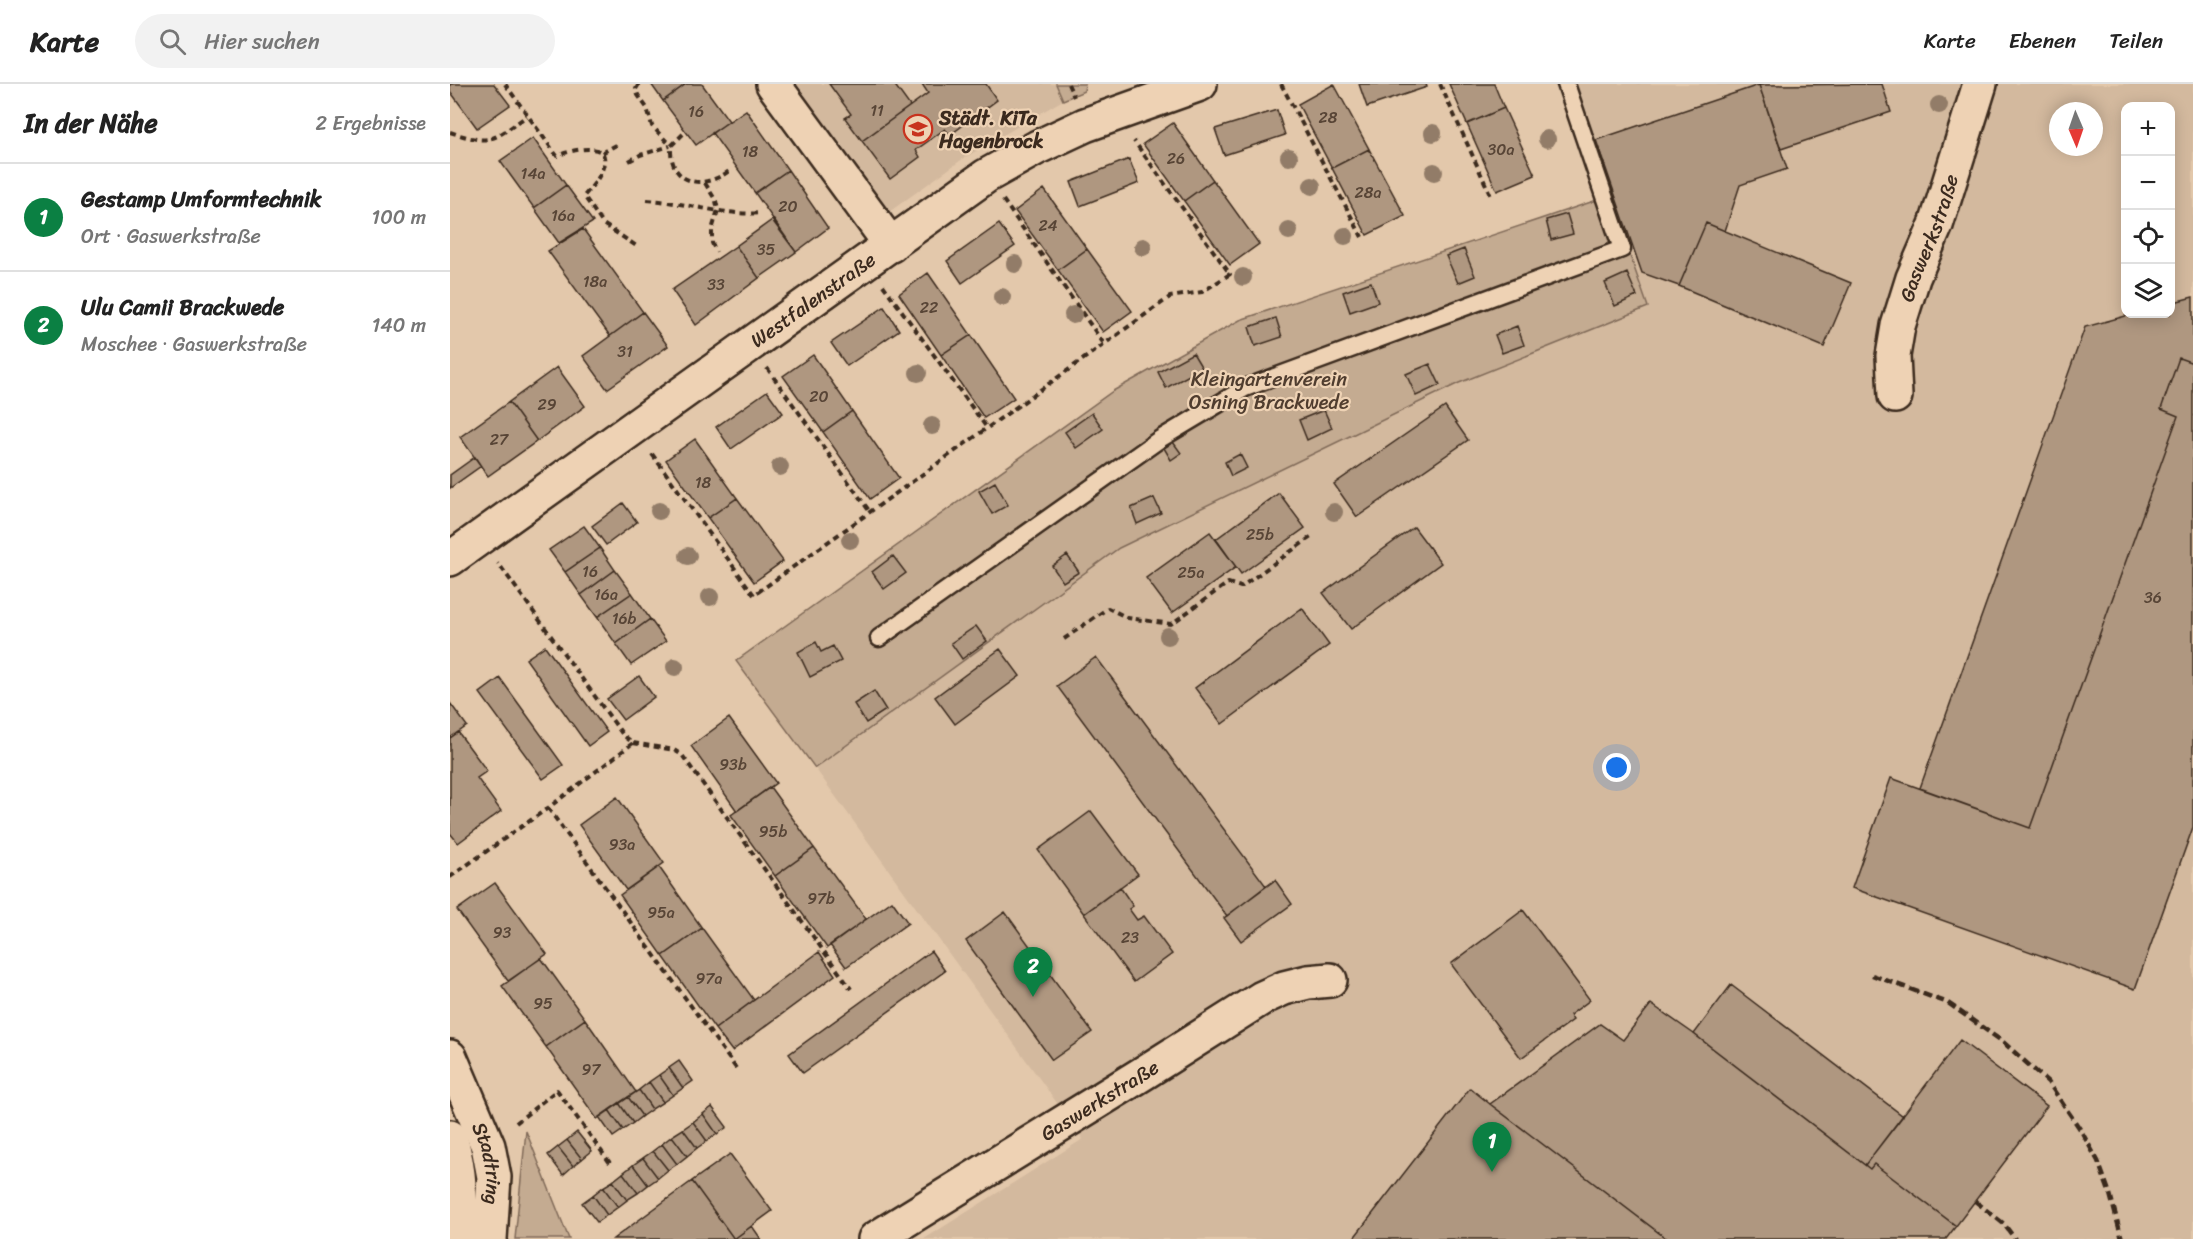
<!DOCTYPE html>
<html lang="de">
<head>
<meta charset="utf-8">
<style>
  :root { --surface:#fff; --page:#f2f2f2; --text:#222; --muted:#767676; --line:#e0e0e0; --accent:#0b8043 }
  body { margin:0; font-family:Sriracha,sans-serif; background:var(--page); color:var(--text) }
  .controls { position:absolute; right:18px; top:18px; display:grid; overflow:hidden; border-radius:12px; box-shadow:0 3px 15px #0003 }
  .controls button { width:54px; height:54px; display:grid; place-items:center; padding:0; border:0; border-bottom:2px solid var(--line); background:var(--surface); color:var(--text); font:30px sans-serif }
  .compass { position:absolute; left:1599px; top:18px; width:54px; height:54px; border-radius:50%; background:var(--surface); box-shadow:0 3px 15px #0003; rotate:178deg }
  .you { position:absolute; left:1167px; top:684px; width:21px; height:21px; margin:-15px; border:4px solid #fff; border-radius:50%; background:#1a73e8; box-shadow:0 0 0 9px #1a73e833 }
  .badge { display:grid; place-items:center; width:39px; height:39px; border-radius:50%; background:var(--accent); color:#fff; font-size:20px; font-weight:700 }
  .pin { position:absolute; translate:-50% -50px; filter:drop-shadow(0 2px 3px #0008) }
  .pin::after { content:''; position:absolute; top:32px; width:21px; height:18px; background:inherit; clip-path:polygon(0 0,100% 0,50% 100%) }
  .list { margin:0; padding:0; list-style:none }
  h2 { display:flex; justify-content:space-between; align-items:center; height:78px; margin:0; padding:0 24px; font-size:26px }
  h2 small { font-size:20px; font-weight:400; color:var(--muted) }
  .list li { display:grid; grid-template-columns:39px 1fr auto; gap:18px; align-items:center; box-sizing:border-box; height:108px; padding:0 24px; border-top:2px solid var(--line) }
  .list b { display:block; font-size:22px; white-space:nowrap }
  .list p { margin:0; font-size:20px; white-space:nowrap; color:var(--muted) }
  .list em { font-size:20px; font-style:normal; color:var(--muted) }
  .icon { flex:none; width:33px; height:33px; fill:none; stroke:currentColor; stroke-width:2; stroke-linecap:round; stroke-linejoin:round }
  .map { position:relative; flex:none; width:1743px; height:1155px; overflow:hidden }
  header { display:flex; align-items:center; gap:36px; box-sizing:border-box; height:84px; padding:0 30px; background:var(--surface); border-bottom:2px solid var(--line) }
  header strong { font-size:28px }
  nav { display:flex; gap:33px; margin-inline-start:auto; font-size:21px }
  .search { width:420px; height:54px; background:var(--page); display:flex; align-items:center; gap:15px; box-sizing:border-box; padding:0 21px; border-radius:33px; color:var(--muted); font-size:22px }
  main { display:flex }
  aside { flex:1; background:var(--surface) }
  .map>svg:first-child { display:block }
  .built { fill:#d3b99e; fill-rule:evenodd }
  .green { fill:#c4ab91; stroke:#806a58; stroke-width:1.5 }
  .building { fill:#af9780; stroke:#3b2a1e; stroke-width:1.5 }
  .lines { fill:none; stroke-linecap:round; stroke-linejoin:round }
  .service-casing { stroke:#3b2a1e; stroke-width:21 }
  .minor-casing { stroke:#3b2a1e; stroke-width:38 }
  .tertiary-casing { stroke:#3b2a1e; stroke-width:38 }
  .path { stroke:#3b2a1e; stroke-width:4; stroke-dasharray:6 4.5; stroke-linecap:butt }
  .service { stroke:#eed2b4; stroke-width:16 }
  .minor { stroke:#eed2b4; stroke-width:33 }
  .tertiary { stroke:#eed2b4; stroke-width:33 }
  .rail { stroke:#3b2a1e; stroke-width:4.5; stroke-dasharray:9 4.5; stroke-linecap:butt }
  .tree { fill:#927c67 }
  .labels { text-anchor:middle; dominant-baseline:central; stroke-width:4.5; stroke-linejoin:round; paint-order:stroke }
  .number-label { font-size:16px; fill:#584536 }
  .poi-label { font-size:20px; font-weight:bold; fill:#3b2a1e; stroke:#eed2b4; text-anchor:start }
  .street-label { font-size:20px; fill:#3b2a1e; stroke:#eed2b4 }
  .park-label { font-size:20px; fill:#503d2f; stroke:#eed2b4 }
</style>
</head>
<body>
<header>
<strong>Karte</strong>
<div class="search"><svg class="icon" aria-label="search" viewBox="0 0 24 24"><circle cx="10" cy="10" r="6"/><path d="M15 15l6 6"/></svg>Hier suchen</div>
<nav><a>Karte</a><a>Ebenen</a><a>Teilen</a></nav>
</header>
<main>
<aside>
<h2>In der Nähe<small>2 Ergebnisse</small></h2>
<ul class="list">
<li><span class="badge">1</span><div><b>Gestamp Umformtechnik</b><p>Ort · Gaswerkstraße</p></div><em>100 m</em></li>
<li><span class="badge">2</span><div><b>Ulu Camii Brackwede</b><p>Moschee · Gaswerkstraße</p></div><em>140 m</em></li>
</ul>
</aside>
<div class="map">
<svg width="1743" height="1155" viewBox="0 0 1743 1155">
  <rect width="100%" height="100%" fill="#e3c8ab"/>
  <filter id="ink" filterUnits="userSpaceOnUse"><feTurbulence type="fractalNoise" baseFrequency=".0167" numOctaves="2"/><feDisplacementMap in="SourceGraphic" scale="12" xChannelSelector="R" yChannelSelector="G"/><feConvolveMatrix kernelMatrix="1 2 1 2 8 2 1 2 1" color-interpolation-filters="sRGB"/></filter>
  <g filter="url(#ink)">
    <path class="built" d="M 343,0 L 606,0 L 613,16 L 514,74 L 432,133 Z
      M 1122,0 L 1743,0 L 1743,1155 L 474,1155 L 633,1055 L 365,684 L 669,464 L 1009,299 L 1198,223 ZM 1676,22 L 1720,22 L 1720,230 L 1676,230 ZM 1608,27 L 1644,27 L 1644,63 L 1608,63 Z"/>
    <path class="green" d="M 606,0 L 635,0 L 634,7 L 613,16 Z
      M 1159,112 L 1198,223 L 1009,299 L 669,464 L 365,684 L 286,577 L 663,307 L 790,236 Z
      M 76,1047 L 119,1155 L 65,1155 Z"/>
    <path class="building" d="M 0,0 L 44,0 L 60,21 L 27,44 L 0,7 Z
      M 201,0 L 236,0 L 213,17 Z
      M 236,0 L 252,0 L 279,37 L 246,61 L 213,17 Z
      M 379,0 L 444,0 L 460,22 L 412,57 L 395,34 L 401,30 Z
      M 472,0 L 536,0 L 547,16 L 500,51 L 495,45 L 466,66 L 470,73 L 440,95 L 412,57 L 478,9 Z
      M 884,0 L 919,65 L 882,84 L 848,20 Z
      M 909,0 L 976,0 L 977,3 L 917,23 Z
      M 999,0 L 1044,0 L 1054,24 L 1017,40 Z
      M 1432,0 L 1441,28 L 1331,65 L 1309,1 Z
      M 1309,1 L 1337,85 L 1290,101 L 1275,147 L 1256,139 L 1229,202 L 1192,189 L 1146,56 Z
      M 1054,24 L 1085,91 L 1047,107 L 1017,40 Z
      M 296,26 L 338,86 L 305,109 L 262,49 Z
      M 827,26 L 835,51 L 774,71 L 765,45 Z
      M 723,39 L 763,96 L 734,117 L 693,60 Z
      M 83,54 L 116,101 L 84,124 L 50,77 Z
      M 919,65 L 955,132 L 917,151 L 882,84 Z
      M 679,75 L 689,99 L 630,122 L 621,98 Z
      M 338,86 L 378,144 L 346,168 L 305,109 Z
      M 763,96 L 809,160 L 780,181 L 734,117 Z
      M 116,101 L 143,138 L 109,159 L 84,124 Z
      M 594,105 L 637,165 L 608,186 L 565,127 Z
      M 1117,130 L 1123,150 L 1101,156 L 1096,136 Z
      M 322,136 L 346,168 L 309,194 L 286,162 Z
      M 1256,139 L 1401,199 L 1374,263 L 1229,202 Z
      M 549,140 L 565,162 L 512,199 L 497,177 Z
      M 133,145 L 193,228 L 160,252 L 98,167 Z
      M 286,162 L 309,194 L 246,241 L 222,206 Z
      M 637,165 L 682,227 L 653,248 L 608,186 Z
      M 1014,165 L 1025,192 L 1008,199 L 996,172 Z
      M 478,189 L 521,251 L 491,271 L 449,210 Z
      M 1177,189 L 1187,212 L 1165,222 L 1155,199 Z
      M 921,198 L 928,218 L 900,228 L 893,208 Z
      M 1743,213 L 1743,279 L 1729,274 L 1711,325 L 1728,332 L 1580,744 L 1470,704 L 1635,243 L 1683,230 L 1720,230 L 1720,219 Z
      M 434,223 L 449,246 L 397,282 L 381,259 Z
      M 193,228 L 218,262 L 157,305 L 133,272 Z
      M 826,234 L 832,253 L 805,262 L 799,243 Z
      M 1067,242 L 1074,261 L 1052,269 L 1045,251 Z
      M 521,251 L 564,314 L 534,334 L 491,271 Z
      M 743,269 L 752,284 L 716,304 L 708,288 Z
      M 363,271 L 402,327 L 373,348 L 333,292 Z
      M 1729,274 L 1743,279 L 1743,743 L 1685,905 L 1402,804 L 1441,694 L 1580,744 L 1728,332 L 1711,325 Z
      M 980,280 L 990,301 L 966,312 L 956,290 Z
      M 107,283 L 135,322 L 87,357 L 59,318 Z
      M 317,307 L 333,329 L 281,365 L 266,343 Z
      M 59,318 L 87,357 L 38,392 L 10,353 Z
      M 995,323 L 1018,356 L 907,433 L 884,400 Z
      M 874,326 L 882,344 L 857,356 L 849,336 Z
      M 402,327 L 449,394 L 420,415 L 373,348 Z
      M 642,329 L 653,345 L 626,364 L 615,348 Z
      M 245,355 L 287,414 L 258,434 L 216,376 Z
      M 723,358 L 731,369 L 721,376 L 714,364 Z
      M 790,370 L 797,384 L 781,392 L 775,378 Z
      M 25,373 L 31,382 L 0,404 L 0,391 Z
      M 545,398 L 558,421 L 542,430 L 529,407 Z
      M 829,409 L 855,444 L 791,490 L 766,455 Z
      M 287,414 L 333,477 L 304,498 L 258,434 Z
      M 704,414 L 711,429 L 687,440 L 681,424 Z
      M 173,419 L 187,438 L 156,461 L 142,442 Z
      M 134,442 L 150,464 L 115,488 L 99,466 Z
      M 964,443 L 991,479 L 901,545 L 873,509 Z
      M 760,448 L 786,483 L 722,529 L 696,494 Z
      M 150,464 L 165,486 L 131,511 L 115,488 Z
      M 617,471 L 629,488 L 613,498 L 602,482 Z
      M 443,472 L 456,489 L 434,505 L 422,488 Z
      M 165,486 L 182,509 L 147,533 L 131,511 Z
      M 182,509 L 200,535 L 166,560 L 147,533 Z
      M 852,524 L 879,561 L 772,640 L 745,604 Z
      M 200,535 L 216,557 L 181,581 L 166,560 Z
      M 526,542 L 537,557 L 512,575 L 501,559 Z
      M 366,558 L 371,568 L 383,562 L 391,577 L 360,593 L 348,568 Z
      M 95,562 L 157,648 L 138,662 L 76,575 Z
      M 550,565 L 570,592 L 505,640 L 485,613 Z
      M 646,573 L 816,802 L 777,832 L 607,602 Z
      M 189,592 L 204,613 L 173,636 L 157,615 Z
      M 50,594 L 113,681 L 93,695 L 30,609 Z
      M 424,607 L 436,626 L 416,639 L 404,620 Z
      M 0,619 L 17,642 L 0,654 Z
      M 279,634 L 326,699 L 287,727 L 241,662 Z
      M 8,648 L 37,687 L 27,694 L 51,727 L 8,759 L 0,749 L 0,654 Z
      M 320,703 L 364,764 L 325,792 L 281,731 Z
      M 167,713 L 214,779 L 176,806 L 129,741 Z
      M 641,727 L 688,790 L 634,830 L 588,766 Z
      M 364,764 L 416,835 L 377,864 L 325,792 Z
      M 209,783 L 252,844 L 213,872 L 170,811 Z
      M 825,796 L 842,820 L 791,857 L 774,834 Z
      M 45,799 L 97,870 L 58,897 L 7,826 Z
      M 670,803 L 683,822 L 679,825 L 687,836 L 694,832 L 722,870 L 684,898 L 634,830 Z
      M 442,817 L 458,839 L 396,883 L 380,861 Z
      M 1073,826 L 1140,916 L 1120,931 L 1123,936 L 1071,974 L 1001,880 Z
      M 555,828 L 642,948 L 602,976 L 516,857 Z
      M 252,844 L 304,916 L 265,945 L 213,872 Z
      M 481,867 L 495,887 L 353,989 L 339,970 Z
      M 369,868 L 385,891 L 282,967 L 265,945 Z
      M 91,874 L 135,935 L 96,963 L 52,902 Z
      M 1281,901 L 1453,1032 L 1415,1081 L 1244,950 Z
      M 1201,920 L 1244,950 L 1420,1085 L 1424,1080 L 1506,1142 L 1496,1155 L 1217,1155 L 1040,1020 L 1150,940 L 1173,956 Z
      M 135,935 L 186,1008 L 147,1035 L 96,963 Z
      M 1510,956 L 1597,1022 L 1506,1142 L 1424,1080 L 1420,1085 L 1415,1081 Z
      M 229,977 L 243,997 L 233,1004 L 219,984 Z
      M 219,984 L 233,1004 L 223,1011 L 209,991 Z
      M 209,991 L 223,1011 L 213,1018 L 199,998 Z
      M 199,998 L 213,1018 L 202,1025 L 189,1006 Z
      M 1020,1004 L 1040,1020 L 1217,1155 L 903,1155 Z
      M 189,1006 L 202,1025 L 192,1032 L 178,1013 Z
      M 178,1013 L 192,1032 L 183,1039 L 169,1019 Z
      M 169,1019 L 183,1039 L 173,1046 L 159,1026 Z
      M 262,1023 L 277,1043 L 267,1050 L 253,1030 Z
      M 159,1026 L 173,1046 L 163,1053 L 149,1033 Z
      M 253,1030 L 267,1050 L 257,1057 L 243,1038 Z
      M 243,1038 L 257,1057 L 247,1064 L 233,1045 Z
      M 233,1045 L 247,1064 L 237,1072 L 222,1052 Z
      M 127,1048 L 142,1067 L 132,1075 L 117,1056 Z
      M 222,1052 L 237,1072 L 227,1080 L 212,1060 Z
      M 117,1056 L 132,1075 L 123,1082 L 108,1063 Z
      M 212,1060 L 227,1080 L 218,1086 L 203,1067 Z
      M 108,1063 L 123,1082 L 113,1091 L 98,1071 Z
      M 203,1067 L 218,1086 L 208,1094 L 193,1074 Z
      M 280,1070 L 322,1127 L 284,1155 L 242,1097 Z
      M 193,1074 L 208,1094 L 198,1101 L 183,1081 Z
      M 183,1081 L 198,1101 L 188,1109 L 173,1089 Z
      M 173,1089 L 188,1109 L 177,1116 L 163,1097 Z
      M 163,1097 L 177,1116 L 168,1123 L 153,1103 Z
      M 242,1097 L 284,1155 L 302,1142 L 311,1155 L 163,1155 Z
      M 153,1103 L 168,1123 L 157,1131 L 143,1111 Z
      M 143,1111 L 157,1131 L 147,1138 L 132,1119 Z"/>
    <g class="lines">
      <g class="service-casing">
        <path id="service" d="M 429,554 L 710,355 L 795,304 L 1172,165 L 1116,0"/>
      </g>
      <g class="minor-casing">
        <g id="minor">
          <path d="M 323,0 L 441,161"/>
          <path id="s1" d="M 1445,312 L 1443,272 L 1448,242 L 1463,194 L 1486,141 L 1530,0"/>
          <path id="s2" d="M 0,475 L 536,92 L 588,63 L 635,41 L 750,0"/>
          <path id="s3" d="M 425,1155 L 692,990 L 812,914 L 834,904 L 858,898 L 880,896"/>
        </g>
      </g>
      <g class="tertiary-casing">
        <g id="tertiary">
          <path id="s4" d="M 0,973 L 38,1062 L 44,1093 L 40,1155"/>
          <path d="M 0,1053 C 11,1087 11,1119 8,1155"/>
        </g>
      </g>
      <path class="path" d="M 55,0 L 107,72 C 117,67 159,56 154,79 C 152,92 142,102 134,112 L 153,140 L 188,163
        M 189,0 L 186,5 L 188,11 L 197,24 L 202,42 L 221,62
        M 618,0 L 624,13
        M 831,0 L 912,153
        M 990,0 L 1041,112
        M 0,48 C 43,62 42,56 77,32
        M 233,50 L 221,62 C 219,100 252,107 279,87
        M 152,69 L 168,60
        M 179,77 L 190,71 L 220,62
        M 255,99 L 266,117 L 268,126 L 262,146 L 262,159 L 266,168
        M 197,116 C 235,118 272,132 310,129
        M 553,116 L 654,260
        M 433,201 L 537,344
        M 317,284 L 420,428
        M 202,370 L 304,511 L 720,213 L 752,208 L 780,190 L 684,57
        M 614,555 L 658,524 L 678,534 L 721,540 L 778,499 L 791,503 L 861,453
        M 183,659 L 224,666 L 232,671 L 401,905
        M 98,724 L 288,987
        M 0,793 L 98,724 L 183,659 L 173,651 L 48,479
        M 66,1039 L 107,1006 L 160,1079"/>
      <use href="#service" class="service"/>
      <use href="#minor" class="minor"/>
      <use href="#tertiary" class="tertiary"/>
      <path class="rail" d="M 1422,891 L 1498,919 L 1553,958 L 1598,998 L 1630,1045 L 1648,1077 L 1660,1110 L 1672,1155
        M 1525,1117 L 1554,1140 L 1565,1155"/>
    </g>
    <g class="tree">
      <circle cx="1489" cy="21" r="9"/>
      <circle cx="983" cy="49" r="9"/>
      <circle cx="1097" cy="55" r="9"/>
      <circle cx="839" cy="73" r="9"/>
      <circle cx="984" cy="88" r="9"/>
      <circle cx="862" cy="102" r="9"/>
      <circle cx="839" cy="147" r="9"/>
      <circle cx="895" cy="152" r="9"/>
      <circle cx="693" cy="163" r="9"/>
      <circle cx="565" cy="180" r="9"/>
      <circle cx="793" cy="193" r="9"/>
      <circle cx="552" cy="213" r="9"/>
      <circle cx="623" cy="231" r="9"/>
      <circle cx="468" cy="289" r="9"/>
      <circle cx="482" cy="342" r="9"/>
      <circle cx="330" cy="383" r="9"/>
      <circle cx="209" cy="427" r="9"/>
      <circle cx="884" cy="428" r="9"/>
      <circle cx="400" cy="456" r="9"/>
      <circle cx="238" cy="472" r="9"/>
      <circle cx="260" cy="513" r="9"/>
      <circle cx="718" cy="552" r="9"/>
      <circle cx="225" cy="583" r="9"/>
    </g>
  </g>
  <defs>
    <g id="school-ring" transform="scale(1.5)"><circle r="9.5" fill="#eed2b4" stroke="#c8321e" stroke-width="1.5"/><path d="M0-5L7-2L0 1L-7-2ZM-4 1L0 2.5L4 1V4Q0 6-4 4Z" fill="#c8321e"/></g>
  </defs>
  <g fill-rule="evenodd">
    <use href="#school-ring" x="468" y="45"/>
  </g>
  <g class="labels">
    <g class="number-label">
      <text x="427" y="26">11</text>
      <text x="246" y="27">16</text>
      <text x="878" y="33">28</text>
      <text x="1051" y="65">30a</text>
      <text x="300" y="67">18</text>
      <text x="726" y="74">26</text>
      <text x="83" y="89">14a</text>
      <text x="918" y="108">28a</text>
      <text x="338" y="122">20</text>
      <text x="113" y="131">16a</text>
      <text x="598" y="141">24</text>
      <text x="316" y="165">35</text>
      <text x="145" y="197">18a</text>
      <text x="266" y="200">33</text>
      <text x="479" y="223">22</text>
      <text x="175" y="267">31</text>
      <text x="369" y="312">20</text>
      <text x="97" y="320">29</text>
      <text x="49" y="355">27</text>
      <text x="253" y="398">18</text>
      <text x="810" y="450">25b</text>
      <text x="140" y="487">16</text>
      <text x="741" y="488">25a</text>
      <text x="156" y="510">16a</text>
      <text x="1703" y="513">36</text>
      <text x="174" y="534">16b</text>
      <text x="283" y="680">93b</text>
      <text x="323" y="747">95b</text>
      <text x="172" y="760">93a</text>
      <text x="371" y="814">97b</text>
      <text x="211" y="828">95a</text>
      <text x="52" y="848">93</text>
      <text x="680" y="853">23</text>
      <text x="259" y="894">97a</text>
      <text x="93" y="919">95</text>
      <text x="141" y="985">97</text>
    </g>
    <g class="poi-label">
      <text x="489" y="34">Städt. KiTa<tspan x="489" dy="23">Hagenbrock</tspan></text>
    </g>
    <g class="street-label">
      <text stroke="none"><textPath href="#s1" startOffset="164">Gaswerkstraße</textPath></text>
      <text stroke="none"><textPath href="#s2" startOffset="446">Westfalenstraße</textPath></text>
      <text stroke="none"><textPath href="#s3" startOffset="264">Gaswerkstraße</textPath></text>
      <text stroke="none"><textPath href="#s4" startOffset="114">Stadtring</textPath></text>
    </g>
    <g class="park-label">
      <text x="819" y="295">Kleingartenverein<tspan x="819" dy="23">Osning Brackwede</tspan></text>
    </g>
  </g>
</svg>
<div class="controls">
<button>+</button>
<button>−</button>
<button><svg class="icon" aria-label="locate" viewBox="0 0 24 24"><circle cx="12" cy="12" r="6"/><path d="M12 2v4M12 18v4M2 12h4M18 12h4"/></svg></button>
<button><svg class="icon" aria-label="layers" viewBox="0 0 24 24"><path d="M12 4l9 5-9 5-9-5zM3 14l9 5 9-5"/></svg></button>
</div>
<svg class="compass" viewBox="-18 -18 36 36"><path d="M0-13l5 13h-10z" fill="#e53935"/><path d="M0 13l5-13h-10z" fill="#767676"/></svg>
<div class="you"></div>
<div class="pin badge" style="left:1042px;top:1088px">1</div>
<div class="pin badge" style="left:583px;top:913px">2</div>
</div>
</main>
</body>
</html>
